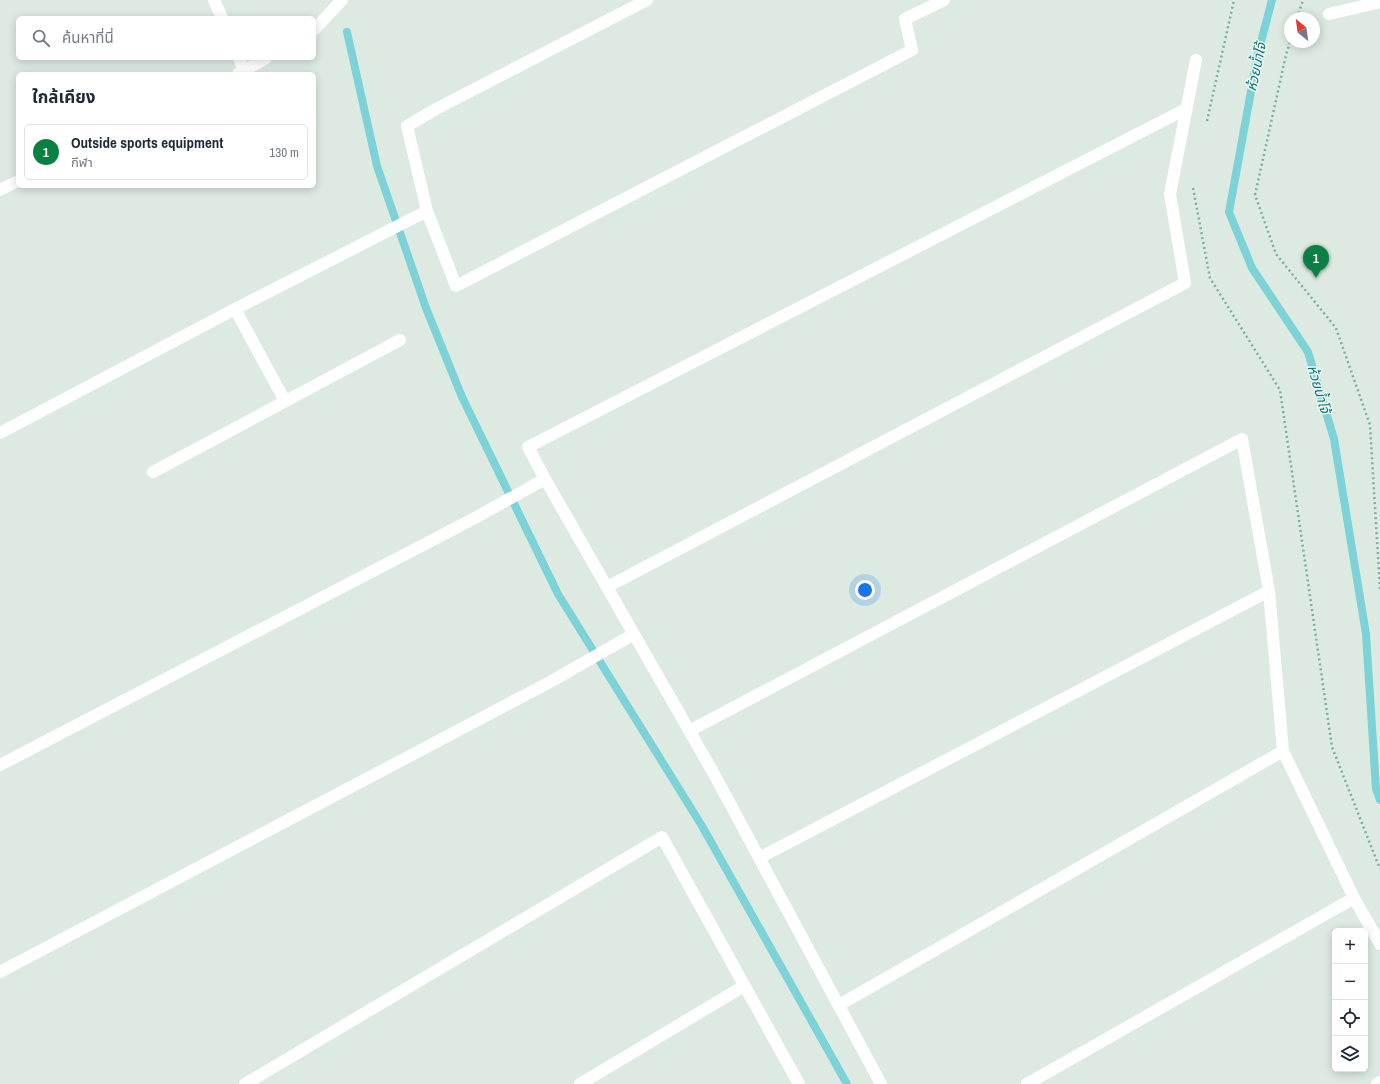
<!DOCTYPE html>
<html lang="th">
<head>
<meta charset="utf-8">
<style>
  :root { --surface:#fff; --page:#f2f2f3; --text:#1f2937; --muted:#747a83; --line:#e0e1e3; --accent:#0b8043 }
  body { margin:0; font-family:"Archivo Narrow","Noto Sans Thai",sans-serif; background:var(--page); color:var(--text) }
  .controls { position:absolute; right:12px; bottom:12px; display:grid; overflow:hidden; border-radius:6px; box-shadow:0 2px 10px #0003 }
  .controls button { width:36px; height:36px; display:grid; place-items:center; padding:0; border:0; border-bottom:1px solid var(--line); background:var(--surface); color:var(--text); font:20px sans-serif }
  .compass { position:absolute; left:1284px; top:12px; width:36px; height:36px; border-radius:50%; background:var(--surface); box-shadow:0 2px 10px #0003; rotate:331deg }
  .you { position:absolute; left:865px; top:590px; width:14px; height:14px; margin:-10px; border:3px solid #fff; border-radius:50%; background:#1a73e8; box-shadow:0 0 0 6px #1a73e833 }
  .badge { display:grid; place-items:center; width:26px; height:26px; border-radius:50%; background:var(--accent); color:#fff; font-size:13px; font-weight:700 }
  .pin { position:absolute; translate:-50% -33px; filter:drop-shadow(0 1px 2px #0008) }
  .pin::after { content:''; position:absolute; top:21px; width:14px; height:12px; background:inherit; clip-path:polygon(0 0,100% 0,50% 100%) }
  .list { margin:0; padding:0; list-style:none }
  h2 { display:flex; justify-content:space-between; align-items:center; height:52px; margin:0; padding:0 16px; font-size:17px }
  h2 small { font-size:13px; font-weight:400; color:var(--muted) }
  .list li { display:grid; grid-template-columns:26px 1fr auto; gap:12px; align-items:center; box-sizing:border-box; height:56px; margin:0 8px 8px; padding:0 8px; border:1px solid var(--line); border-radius:6px }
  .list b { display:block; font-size:15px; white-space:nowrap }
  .list p { margin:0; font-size:13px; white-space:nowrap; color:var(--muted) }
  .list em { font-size:13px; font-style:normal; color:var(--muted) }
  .icon { flex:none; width:22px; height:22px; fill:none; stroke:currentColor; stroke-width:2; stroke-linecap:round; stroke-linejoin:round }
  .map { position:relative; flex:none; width:1380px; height:1084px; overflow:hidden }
  .search { position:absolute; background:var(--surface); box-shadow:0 2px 10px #0003; left:16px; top:16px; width:300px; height:44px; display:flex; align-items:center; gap:10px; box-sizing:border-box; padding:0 14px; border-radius:6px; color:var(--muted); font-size:15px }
  .panel { position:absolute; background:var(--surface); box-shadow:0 2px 10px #0003; left:16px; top:72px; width:300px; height:116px; border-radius:6px }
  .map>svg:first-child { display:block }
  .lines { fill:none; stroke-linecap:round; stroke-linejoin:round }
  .stream { stroke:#7cd2d7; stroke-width:8 }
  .path { stroke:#78b29a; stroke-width:2.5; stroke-dasharray:2 3; stroke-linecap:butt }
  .minor { stroke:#fff; stroke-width:12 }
  .labels { text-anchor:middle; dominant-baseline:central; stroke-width:3; stroke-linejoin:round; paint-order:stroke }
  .water-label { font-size:14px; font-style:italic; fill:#11757c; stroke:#ecf7f0 }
</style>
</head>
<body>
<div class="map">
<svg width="1380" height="1084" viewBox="0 0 1380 1084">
  <rect width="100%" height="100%" fill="#dceae2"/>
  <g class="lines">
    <path class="stream" d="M 1272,0 L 1258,53 L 1229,212 L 1252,268 L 1308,352 L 1334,439 L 1366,634 L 1376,789 L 1380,800
      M 347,32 L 377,166 L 426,308 L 462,397 L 558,594 L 702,826 L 847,1084"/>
    <path class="path" d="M 1297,18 L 1303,0
      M 1290,42 L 1286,55 L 1255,195 L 1276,254 L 1336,328 L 1370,425 L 1380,589
      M 1207,121 L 1234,0
      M 1193,188 L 1210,278 L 1280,390 L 1332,747 L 1380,869"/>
    <path class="minor" d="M 214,0 L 222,18
      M 647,0 L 436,109 L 407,126 L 427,211 L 456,286 L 912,50 L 905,19 L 944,0
      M 1329,14 L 1380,2
      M 314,30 L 342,0
      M 239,58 L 244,71
      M 238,74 L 266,58
      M 0,190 L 18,181
      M 235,309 L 427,211
      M 0,433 L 235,309 L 285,401
      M 153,472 L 400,340
      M 545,479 L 528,447 L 1186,109
      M 607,587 L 1185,283 L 1170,194 L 1196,60
      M 689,731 L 1242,439 L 1269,591 L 759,858
      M 0,765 L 473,519 L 545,479 L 714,774 L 881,1084
      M 1354,898 L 1380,944
      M 0,972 L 550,682 L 634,634
      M 839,1005 L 1283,751 L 1269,591
      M 245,1084 L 662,837 L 799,1084
      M 580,1084 L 744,986
      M 1027,1084 L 1354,898 L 1283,751
      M 1377,1084 L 1380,1082"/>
  </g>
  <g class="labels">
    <g class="water-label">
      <text transform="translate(1256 67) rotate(-78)">ห้วยน้ำโจ้</text>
      <text transform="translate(1319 389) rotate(74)">ห้วยน้ำโจ้</text>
    </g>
  </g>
</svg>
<div class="controls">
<button>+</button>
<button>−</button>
<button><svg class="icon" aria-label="locate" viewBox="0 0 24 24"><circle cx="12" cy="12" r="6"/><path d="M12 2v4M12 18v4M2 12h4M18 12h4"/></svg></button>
<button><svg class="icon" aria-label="layers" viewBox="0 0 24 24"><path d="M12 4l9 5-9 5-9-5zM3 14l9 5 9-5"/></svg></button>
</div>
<svg class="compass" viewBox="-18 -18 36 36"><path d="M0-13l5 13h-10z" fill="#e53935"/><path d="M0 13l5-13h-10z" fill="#747a83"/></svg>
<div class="you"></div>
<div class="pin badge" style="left:1316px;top:278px">1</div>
<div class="search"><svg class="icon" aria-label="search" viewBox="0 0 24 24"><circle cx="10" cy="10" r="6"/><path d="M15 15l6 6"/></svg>ค้นหาที่นี่</div>
<section class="panel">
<h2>ใกล้เคียง<small></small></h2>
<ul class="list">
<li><span class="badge">1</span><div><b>Outside sports equipment</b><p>กีฬา</p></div><em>130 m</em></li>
</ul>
</section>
</div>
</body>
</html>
